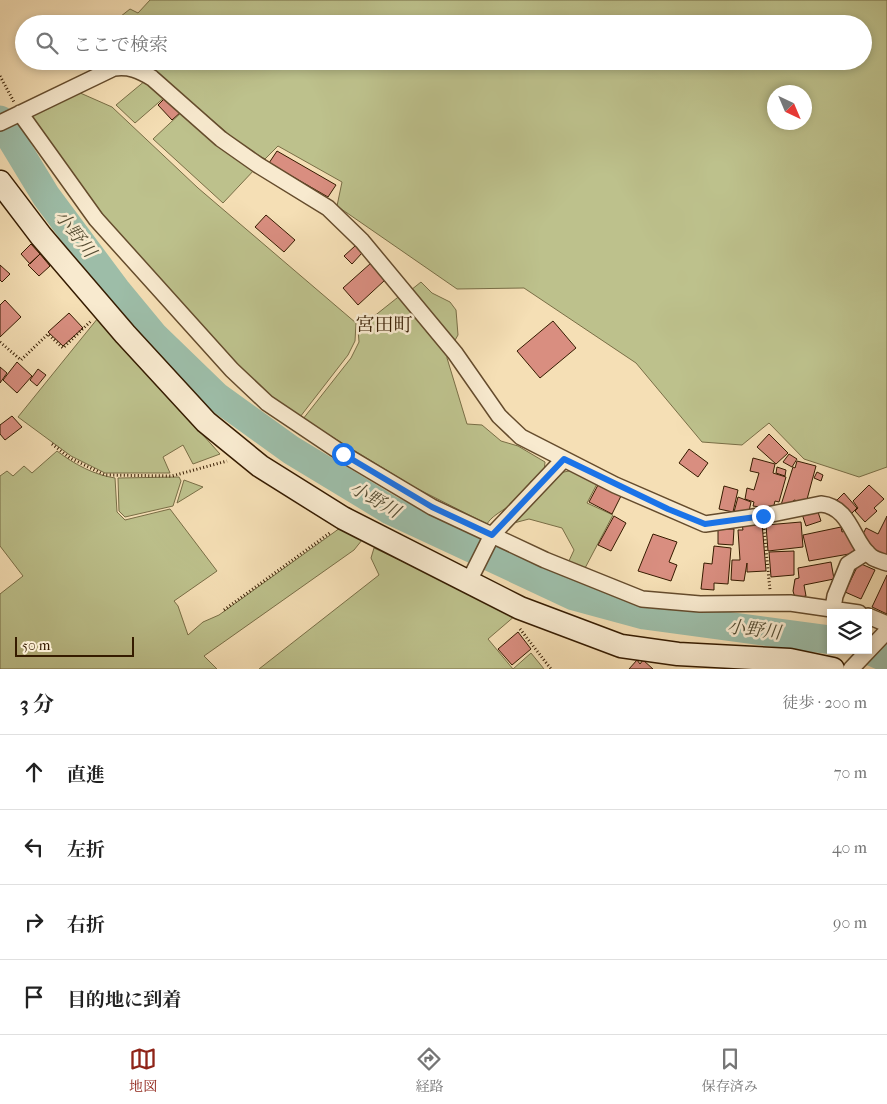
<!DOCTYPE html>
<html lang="ja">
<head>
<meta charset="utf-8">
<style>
  :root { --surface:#fff; --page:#f6f6f6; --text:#222; --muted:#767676; --line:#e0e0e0; --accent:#8f2418 }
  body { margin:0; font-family:"IM FELL French Canon","Noto Serif JP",serif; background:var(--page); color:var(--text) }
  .controls { position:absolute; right:15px; bottom:15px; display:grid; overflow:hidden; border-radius:0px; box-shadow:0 2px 8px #0003 }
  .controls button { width:45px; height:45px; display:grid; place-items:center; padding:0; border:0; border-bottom:1px solid var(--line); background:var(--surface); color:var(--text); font:25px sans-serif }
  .compass { position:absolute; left:767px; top:85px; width:45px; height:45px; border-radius:50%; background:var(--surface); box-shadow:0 2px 8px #0003; rotate:136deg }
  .scale { position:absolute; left:15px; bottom:12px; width:119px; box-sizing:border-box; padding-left:5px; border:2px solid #351b00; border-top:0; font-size:14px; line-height:18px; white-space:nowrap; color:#351b00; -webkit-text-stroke:4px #f8eacf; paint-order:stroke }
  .stop { position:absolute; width:15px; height:15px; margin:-11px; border:4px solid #1a73e8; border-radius:50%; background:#fff }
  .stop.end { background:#1a73e8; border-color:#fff; box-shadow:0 1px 5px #0008 }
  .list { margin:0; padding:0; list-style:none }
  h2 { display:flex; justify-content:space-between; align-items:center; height:65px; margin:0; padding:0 20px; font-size:21px }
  h2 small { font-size:16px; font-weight:400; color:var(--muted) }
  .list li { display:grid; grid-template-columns:32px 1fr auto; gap:15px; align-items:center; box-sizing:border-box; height:75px; padding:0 20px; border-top:1px solid var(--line) }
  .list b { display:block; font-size:19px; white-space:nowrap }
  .list em { font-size:16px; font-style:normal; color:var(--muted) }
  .icon { flex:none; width:28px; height:28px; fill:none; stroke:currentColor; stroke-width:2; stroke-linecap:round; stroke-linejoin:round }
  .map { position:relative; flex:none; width:887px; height:669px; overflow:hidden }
  .search { position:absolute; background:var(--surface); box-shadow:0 2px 8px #0003; left:15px; right:15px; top:15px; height:55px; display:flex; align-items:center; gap:12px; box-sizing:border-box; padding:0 18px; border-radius:28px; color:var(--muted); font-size:19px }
  .sheet { height:365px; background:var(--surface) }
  nav { display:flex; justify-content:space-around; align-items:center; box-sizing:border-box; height:70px; border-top:1px solid var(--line); background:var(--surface); font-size:14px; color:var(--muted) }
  nav a { display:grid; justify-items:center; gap:2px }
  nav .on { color:var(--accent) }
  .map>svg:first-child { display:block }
  .green { fill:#bdc18c; stroke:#796e46; fill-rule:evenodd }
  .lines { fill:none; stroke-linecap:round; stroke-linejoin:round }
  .river { stroke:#9dbda8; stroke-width:29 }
  .building { fill:#d98e80; stroke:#351b00 }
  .street-casing { stroke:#654c2d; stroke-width:18 }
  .secondary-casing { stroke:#351b00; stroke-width:25 }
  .path { stroke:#351b00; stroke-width:3; stroke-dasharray:1 2.5; stroke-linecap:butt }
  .street { stroke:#f8eacf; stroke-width:15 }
  .secondary { stroke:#f8eacf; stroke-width:22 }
  .route { stroke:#1a73e8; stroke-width:6 }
  .labels { text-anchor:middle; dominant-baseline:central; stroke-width:5; stroke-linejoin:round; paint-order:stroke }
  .water-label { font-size:18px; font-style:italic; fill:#544c32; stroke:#f8eacf }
  .quarter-label { font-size:19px; fill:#351b00; stroke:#f8eacf }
</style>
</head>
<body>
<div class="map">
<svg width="887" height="669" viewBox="0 0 887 669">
  <rect width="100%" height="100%" fill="#f5dfb5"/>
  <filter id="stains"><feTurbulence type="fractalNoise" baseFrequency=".004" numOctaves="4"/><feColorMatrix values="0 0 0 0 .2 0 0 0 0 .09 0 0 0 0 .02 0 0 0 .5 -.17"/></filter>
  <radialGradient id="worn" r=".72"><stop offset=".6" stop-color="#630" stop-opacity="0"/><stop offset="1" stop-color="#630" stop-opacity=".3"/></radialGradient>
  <path class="green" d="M 150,0 L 887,0 L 887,467 L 859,477 L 804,459 L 769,423 L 742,445 L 702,442 L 636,363 L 524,288 L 457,289 L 337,206 L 342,182 L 278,146 L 265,159 L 239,143 L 143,61 L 863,61 L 863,24 L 111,24 L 130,9 L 138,13 ZM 774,92 L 804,92 L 804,122 L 774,122 Z
    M 146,80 L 166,96 L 135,123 L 116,105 Z
    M 78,92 L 112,107 L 198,188 L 356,323 L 355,341 L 348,355 L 300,417 L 273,398 L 231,360 L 108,222 L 31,115 Z
    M 184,110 L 256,168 L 223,203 L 153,139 Z
    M 421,282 L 432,293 L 450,302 L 456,310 L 458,335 L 454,342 L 411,290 Z
    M 402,294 L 448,350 L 447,358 L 467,424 L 482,425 L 501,441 L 518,446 L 545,462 L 544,472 L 536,482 L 531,481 C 522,505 495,510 487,524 L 414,487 L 303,419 L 351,358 L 359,342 L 358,329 Z
    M 98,318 L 220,454 L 193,464 L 183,445 L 163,457 L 170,473 L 105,473 L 71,456 L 18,417 Z
    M 57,451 C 74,464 94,475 115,478 L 117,512 L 125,520 L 170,509 L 217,571 L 174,601 L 178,606 L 188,635 L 203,622 L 219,615 L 340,528 L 362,540 L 354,550 L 204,656 L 217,669 L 0,669 L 0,594 L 23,576 L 0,546 L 0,476 L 7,471 L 13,476 L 24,466 L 32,473 Z
    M 574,470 L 598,482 L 587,503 L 613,515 L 584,570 L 568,563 L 574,550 L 562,528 L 529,519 L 510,524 L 559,473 Z
    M 179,477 L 181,481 L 173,506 L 125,517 L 119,511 L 118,478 Z
    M 184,480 L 203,487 L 177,503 Z
    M 374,548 L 516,615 L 488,639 L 513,669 L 259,669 L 379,575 L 371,558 Z
    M 531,653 L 544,669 L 513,669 Z"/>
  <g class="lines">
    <path class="river" d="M 0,120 L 46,196 L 116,290 L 154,336 L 216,396 L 291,450 L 390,510 L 574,596 L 644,615 L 831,640
      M 868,650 L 887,658"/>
  </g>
  <path class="building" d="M 87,61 L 112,61 L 97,73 Z
    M 167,96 L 182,111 L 172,120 L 158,105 Z
    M 277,151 L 336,185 L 328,197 L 269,163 Z
    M 266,215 L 295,240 L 284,252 L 255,227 Z
    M 31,244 L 40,254 L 30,264 L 21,254 Z
    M 355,246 L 362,253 L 352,264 L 344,256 Z
    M 40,254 L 50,266 L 39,276 L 28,265 Z
    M 371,263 L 385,280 L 358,305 L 343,288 Z
    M 0,265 L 10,274 L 2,282 L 0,280 Z
    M 5,300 L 21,317 L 0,337 L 0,305 Z
    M 69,313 L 83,328 L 63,346 L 48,332 Z
    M 553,321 L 576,348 L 540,378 L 517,351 Z
    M 17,362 L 32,376 L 17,393 L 3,380 Z
    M 0,367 L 7,373 L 0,383 Z
    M 38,369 L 46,375 L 37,386 L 30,380 Z
    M 12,416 L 22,427 L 5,440 L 0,434 L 0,425 Z
    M 769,434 L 788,453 L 776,464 L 757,447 Z
    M 689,449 L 708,463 L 698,477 L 679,463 Z
    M 789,454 L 797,459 L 792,467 L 783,462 Z
    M 753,458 L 775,464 L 773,473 L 786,477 L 779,502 L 775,501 L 773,509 L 753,506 L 754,502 L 745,499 L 747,488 L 754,490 L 759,473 L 750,471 Z
    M 797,461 L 816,466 L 806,503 L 794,500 L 791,508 L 781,505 L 793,467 L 795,468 Z
    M 777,467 L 786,470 L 785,476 L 776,473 Z
    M 817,472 L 823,475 L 821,481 L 814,478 Z
    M 598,485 L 621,496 L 612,514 L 589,502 Z
    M 869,485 L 884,499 L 874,508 L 877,511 L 865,522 L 855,511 L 858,508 L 853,501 Z
    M 724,486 L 738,490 L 733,512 L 719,509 Z
    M 844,493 L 857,508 L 848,517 L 834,503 Z
    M 738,497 L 751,502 L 748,516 L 734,512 Z
    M 817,509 L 821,521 L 806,526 L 802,514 Z
    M 614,516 L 626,523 L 611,551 L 598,545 Z
    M 887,516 L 887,556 L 866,545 L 868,541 L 861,538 L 866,528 L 878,534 Z
    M 801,522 L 803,547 L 768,551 L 766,525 Z
    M 762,523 L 766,571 L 747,572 L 747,563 L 744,581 L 731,580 L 732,560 L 740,560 L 738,530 L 743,530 L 742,524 Z
    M 841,527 L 842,532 L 848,530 L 859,547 L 849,554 L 809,561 L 803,535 Z
    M 718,529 L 734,529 L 733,545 L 718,544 Z
    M 653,534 L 677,542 L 669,562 L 677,565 L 671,581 L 638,571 Z
    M 714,546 L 731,548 L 728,584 L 714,583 L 714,590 L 701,589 L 704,563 L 712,564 Z
    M 794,551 L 794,575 L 771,577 L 769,552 Z
    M 831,562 L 834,579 L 804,585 L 806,596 L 795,598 L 793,591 L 795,579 L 799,578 L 798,568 Z
    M 859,563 L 875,570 L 861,599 L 845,592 Z
    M 887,575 L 887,614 L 872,607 Z
    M 518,632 L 531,649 L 512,665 L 498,649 Z
    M 637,660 L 640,664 L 643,660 L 653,669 L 629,669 Z"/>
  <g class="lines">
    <g class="street-casing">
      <path id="street" d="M 20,113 L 96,219 L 232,370 L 267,403 L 343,454 L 432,507 L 545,560 L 642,599 L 700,604 L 790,603 L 859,613
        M 0,123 L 114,68 C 129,66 139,70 152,78 L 221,139 L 258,165 L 328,208 L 362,241 L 455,353 L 499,416 L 521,437 L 615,485 L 705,524 L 767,515 L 821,504 C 852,507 853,545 872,557 C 876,560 882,561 887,563
        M 468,583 L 492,535 L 564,459
        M 833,608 L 835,596 L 848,564 L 867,552
        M 868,616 L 887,624
        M 851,669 L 887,631"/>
    </g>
    <g class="secondary-casing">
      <path id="secondary" d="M 0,182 L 41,236 L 125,334 L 206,422 L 260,466 L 343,518 L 520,608 L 621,646 L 678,654 L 790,660 L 833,669"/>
    </g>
    <path class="path" d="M 0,76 L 14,102
      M 0,342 L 21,360 L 48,334 L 63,348 L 91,321
      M 52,444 L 70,458 L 105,475 L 172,476 L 227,461
      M 764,529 L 770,590
      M 224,610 L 331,532
      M 520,629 L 551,669"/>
    <use href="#street" class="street"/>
    <use href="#secondary" class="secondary"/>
  </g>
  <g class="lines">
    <path class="route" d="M 343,454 L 432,507 L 492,535 L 564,459 L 668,509 L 705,524 L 763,516"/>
  </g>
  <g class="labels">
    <g class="water-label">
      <text transform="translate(75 234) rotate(52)">小野川</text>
      <text transform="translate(375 500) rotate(30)">小野川</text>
      <text transform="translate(754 630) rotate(7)">小野川</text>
    </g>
    <g class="quarter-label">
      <text x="384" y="325">宮田町</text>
    </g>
  </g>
  <rect width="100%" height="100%" filter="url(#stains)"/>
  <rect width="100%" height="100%" fill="url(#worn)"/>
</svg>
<div class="controls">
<button><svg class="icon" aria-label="layers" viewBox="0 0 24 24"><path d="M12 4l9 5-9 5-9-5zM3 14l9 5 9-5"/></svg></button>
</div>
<svg class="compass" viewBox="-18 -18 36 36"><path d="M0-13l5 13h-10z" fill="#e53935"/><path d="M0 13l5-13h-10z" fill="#767676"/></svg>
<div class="scale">50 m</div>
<div class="stop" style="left:343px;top:454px"></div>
<div class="stop end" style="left:763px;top:516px"></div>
<div class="search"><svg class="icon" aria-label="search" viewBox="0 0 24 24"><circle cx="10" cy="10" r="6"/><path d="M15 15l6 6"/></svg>ここで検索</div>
</div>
<section class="sheet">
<h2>3 分<small>徒歩 · 200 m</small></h2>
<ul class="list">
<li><svg class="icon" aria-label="ahead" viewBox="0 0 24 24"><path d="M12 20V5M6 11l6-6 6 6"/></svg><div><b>直進</b></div><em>70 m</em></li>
<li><svg class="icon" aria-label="left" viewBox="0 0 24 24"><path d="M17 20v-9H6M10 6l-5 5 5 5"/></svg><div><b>左折</b></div><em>40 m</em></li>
<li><svg class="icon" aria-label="right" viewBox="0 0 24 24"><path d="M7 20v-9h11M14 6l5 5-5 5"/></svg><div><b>右折</b></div><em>90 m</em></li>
<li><svg class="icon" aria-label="arrive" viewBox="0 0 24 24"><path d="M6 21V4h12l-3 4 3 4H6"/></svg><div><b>目的地に到着</b></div></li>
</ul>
</section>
<nav>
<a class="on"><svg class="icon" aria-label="map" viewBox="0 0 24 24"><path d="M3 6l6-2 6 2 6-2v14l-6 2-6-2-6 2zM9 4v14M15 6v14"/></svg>地図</a>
<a><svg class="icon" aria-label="directions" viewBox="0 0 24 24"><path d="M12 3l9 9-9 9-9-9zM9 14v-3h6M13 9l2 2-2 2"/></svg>経路</a>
<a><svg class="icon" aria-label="saved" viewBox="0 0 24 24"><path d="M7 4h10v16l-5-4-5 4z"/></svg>保存済み</a>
</nav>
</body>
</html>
